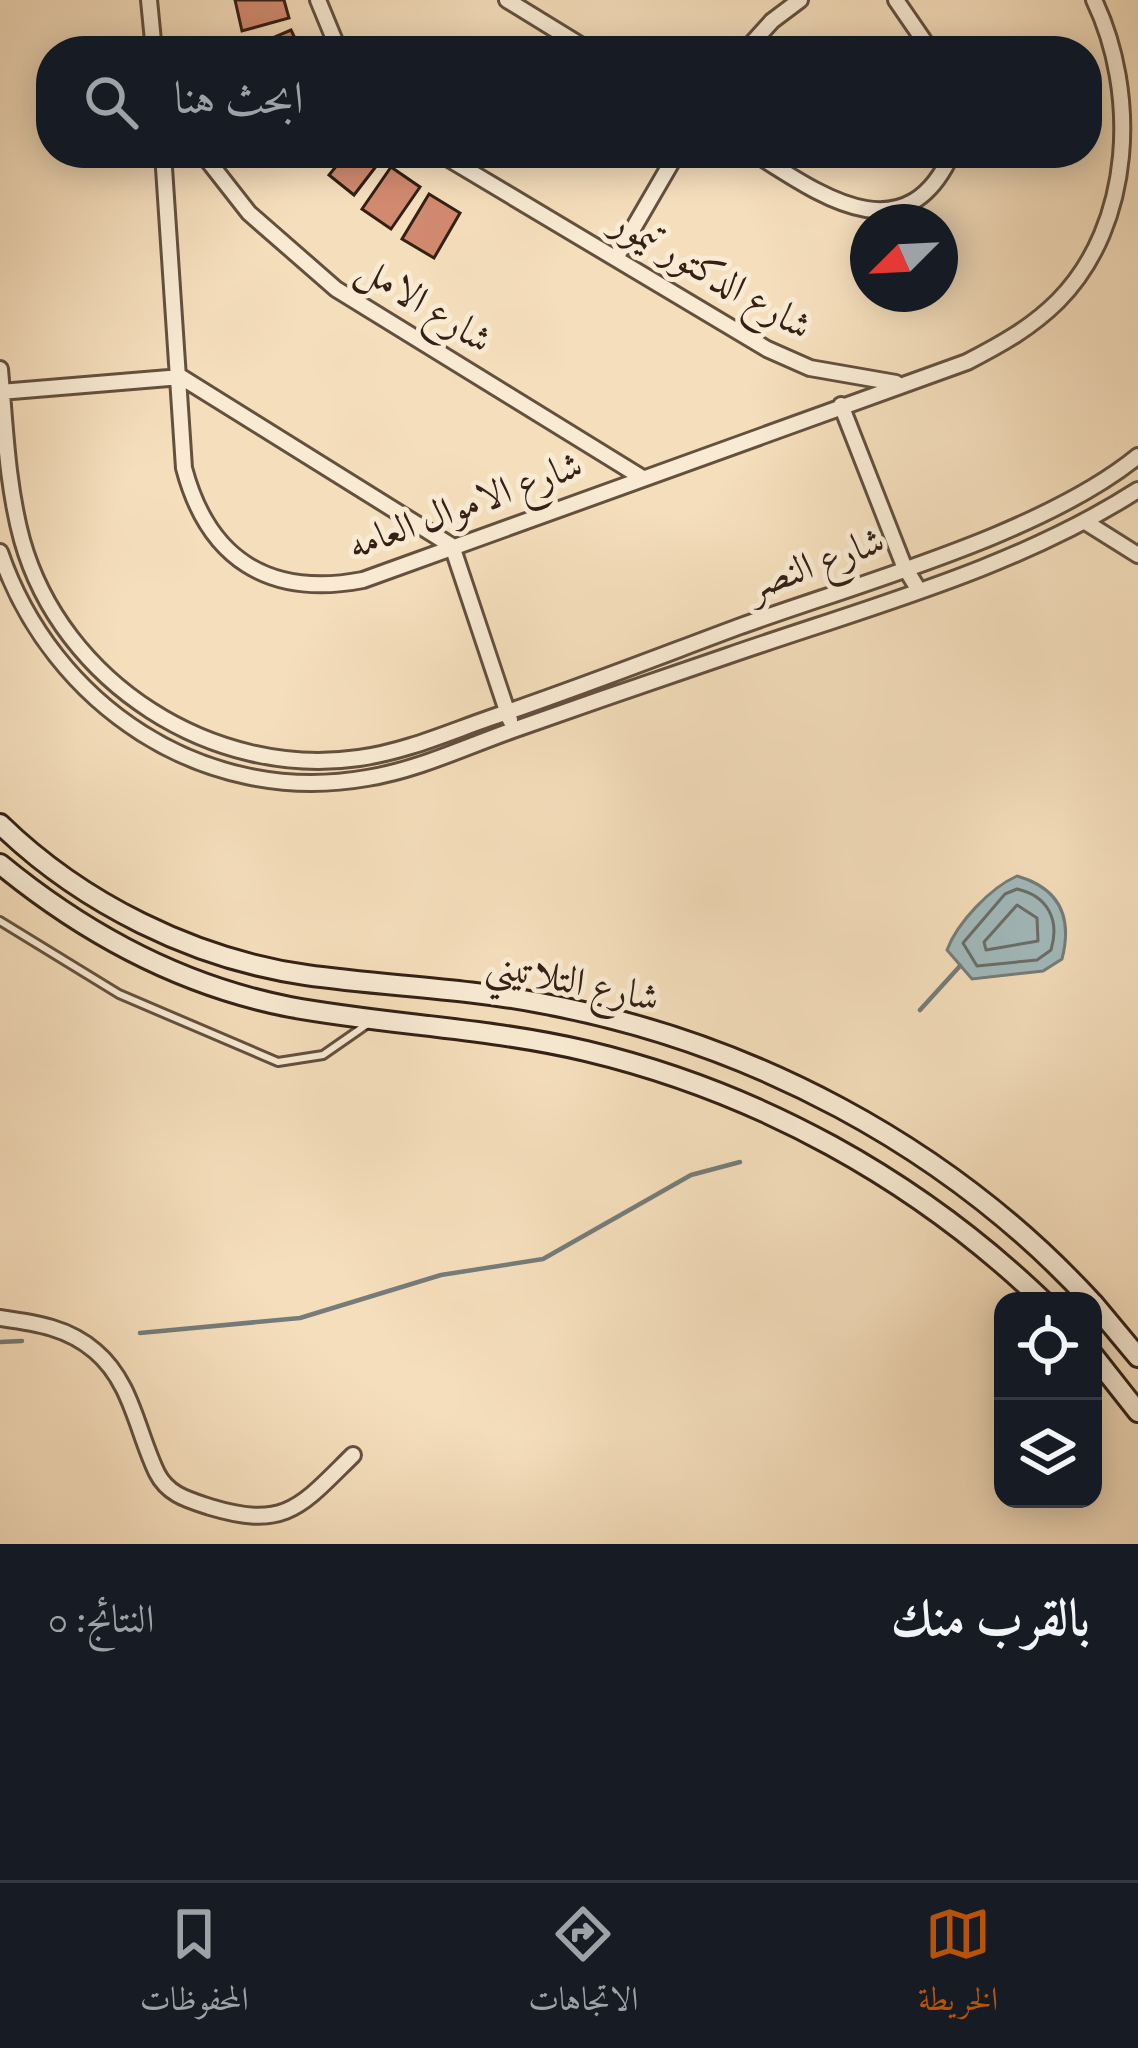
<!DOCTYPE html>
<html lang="ar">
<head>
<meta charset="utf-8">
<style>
  :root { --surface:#171b24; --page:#20242c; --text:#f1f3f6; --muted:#9ea1a6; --line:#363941; --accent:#b45309 }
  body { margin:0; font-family:"IM FELL Double Pica",Amiri,serif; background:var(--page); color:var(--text); direction:rtl }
  .controls { position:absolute; right:36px; bottom:36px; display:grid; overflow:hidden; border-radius:24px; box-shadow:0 6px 30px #0003 }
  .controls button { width:108px; height:108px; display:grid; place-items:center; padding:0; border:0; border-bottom:3px solid var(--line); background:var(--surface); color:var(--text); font:60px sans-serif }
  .compass { position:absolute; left:850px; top:204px; width:108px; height:108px; border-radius:50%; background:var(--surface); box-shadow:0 6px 30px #0003; rotate:246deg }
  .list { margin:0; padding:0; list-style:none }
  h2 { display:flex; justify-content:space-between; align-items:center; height:156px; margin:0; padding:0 48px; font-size:51px }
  h2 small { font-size:39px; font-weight:400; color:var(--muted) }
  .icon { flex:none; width:66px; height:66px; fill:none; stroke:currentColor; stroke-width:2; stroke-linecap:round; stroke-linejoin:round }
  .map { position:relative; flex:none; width:1138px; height:1544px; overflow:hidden; direction:ltr }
  .search { position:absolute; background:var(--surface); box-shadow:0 6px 30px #0003; left:36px; right:36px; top:36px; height:132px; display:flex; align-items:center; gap:30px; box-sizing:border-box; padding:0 42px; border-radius:48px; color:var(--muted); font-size:45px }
  .sheet { height:336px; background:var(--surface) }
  nav { display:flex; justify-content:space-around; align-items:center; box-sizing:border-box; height:168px; border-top:3px solid var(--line); background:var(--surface); font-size:33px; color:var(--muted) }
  nav a { display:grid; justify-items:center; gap:6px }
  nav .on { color:var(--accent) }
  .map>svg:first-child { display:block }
  .water { fill:#a1b9bb; stroke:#757c79; stroke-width:3 }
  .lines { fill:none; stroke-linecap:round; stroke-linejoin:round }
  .shore { stroke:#6a6c68; stroke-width:3 }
  .stream { stroke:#757c79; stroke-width:4.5 }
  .building { fill:#d18a6f; stroke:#342015; stroke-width:3 }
  .lane-casing { stroke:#64503f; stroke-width:12 }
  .street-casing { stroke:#64503f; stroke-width:20 }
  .secondary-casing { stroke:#342015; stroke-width:24 }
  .lane { stroke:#f8ead3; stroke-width:6 }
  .street { stroke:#f8ead3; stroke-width:14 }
  .secondary { stroke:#f8ead3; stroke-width:18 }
  .labels { text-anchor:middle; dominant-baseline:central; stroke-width:10; stroke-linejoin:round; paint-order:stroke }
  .street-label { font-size:39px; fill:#342015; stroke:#f8ead3 }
</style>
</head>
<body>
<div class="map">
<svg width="1138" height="1544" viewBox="0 0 1138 1544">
  <rect width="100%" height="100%" fill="#f5debc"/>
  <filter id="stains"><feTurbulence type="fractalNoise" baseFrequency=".00167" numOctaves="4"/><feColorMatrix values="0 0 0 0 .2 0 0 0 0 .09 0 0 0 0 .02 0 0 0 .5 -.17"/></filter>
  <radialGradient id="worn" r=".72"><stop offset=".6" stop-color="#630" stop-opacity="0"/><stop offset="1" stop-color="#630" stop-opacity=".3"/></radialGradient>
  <path class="water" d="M 1017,876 C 1059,888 1073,916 1062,959 L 1043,971 L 972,979 L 947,950 C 957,923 990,888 1017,876 Z"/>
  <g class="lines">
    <path class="shore" d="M 1017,889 C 1048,896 1060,920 1051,950 L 1037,960 L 977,966 L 963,943 L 1005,894 Z
      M 1017,905 L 1037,918 L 1038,941 L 986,950 L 984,942 Z"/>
    <path class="stream" d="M 920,1010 L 960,966
      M 140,1333 L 300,1318 L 441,1275 L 543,1259 L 691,1175 L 740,1162
      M 0,1342 L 22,1341"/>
  </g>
  <path class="building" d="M 235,0 L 284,0 L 289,18 L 242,31 Z
    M 291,30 L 301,51 L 248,51 L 247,49 Z
    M 347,153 L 384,156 L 354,195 L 329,175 Z
    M 391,167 L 420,187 L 391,229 L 362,209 Z
    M 429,194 L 460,213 L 434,258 L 402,239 Z"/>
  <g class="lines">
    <g class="lane-casing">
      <path id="lane" d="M 0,921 L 119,994 L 278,1062 L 323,1055 L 369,1023"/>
    </g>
    <g class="street-casing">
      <path id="street" d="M 149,0 L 154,51
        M 318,0 L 339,51
        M 507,0 L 590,51
        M 896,0 L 931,51
        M 745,51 L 772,21 L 800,0
        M 163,153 L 184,468 C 208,559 269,598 363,580 L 967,362 C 1000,345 1031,328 1058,301 C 1134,224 1138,92 1094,0
        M 202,153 L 249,213 L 336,289 L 641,477
        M 439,153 L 767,349 L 810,368 L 896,383
        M 754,153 C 819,194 905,258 952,153
        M 616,258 L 677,153
        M 0,369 C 5,425 7,485 22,540 C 62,683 213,779 359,758 C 404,752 447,733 490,718 C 573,690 655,658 738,627 C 856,584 1043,534 1138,456
        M 0,392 L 181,377 L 452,546 L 510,720
        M 841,405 L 904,566 L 918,589
        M 1087,523 L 1138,555
        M 0,552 C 52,705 204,807 367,778 C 417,770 465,747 513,730 C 584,705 656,680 727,656 C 865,608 1015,569 1138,490
        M 0,1318 C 35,1323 67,1327 95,1351 C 132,1382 137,1432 157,1473 C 168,1495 189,1500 210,1507 C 286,1530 301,1506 353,1455"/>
    </g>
    <g class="secondary-casing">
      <path id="secondary" d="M 0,824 C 81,903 194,959 306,975 C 384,986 463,988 540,1003 C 749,1041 947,1145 1091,1301
        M 0,864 C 84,933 182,986 290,1007 C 388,1025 489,1028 586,1051 C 758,1092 916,1179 1043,1301
        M 1093,1303 L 1138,1357
        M 1093,1355 L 1138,1412"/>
    </g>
    <use href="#lane" class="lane"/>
    <use href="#street" class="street"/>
    <use href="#secondary" class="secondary"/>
  </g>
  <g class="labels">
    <g class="street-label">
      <text transform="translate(712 274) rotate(30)">شارع الدكتور تيمور</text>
      <text transform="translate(425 304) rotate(32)">شارع الامل</text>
      <text transform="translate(465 505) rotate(-20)">شارع الاموال العامه</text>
      <text transform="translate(816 563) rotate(-20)">شارع النصر</text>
      <text transform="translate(573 981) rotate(12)">شارع التلاتيني</text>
    </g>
  </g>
  <rect width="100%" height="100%" filter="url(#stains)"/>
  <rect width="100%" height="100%" fill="url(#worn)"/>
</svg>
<div class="controls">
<button><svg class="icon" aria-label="locate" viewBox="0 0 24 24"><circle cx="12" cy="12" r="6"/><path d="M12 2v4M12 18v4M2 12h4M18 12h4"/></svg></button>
<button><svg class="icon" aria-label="layers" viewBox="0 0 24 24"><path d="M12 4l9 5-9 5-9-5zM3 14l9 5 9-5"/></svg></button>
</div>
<svg class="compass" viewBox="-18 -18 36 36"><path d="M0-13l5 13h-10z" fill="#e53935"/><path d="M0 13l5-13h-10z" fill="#9ea1a6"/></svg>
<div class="search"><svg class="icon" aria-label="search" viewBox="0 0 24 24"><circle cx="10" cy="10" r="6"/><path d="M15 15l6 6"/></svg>ابحث هنا</div>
</div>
<section class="sheet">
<h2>بالقرب منك<small>النتائج: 0</small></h2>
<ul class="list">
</ul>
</section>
<nav>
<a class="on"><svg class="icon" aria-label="map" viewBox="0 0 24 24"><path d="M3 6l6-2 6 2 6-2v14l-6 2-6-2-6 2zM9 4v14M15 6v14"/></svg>الخريطة</a>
<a><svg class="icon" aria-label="directions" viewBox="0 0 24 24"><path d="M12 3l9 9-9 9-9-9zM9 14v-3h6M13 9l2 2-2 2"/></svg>الاتجاهات</a>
<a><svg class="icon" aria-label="saved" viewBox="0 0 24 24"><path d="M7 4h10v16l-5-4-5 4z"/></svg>المحفوظات</a>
</nav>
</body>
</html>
